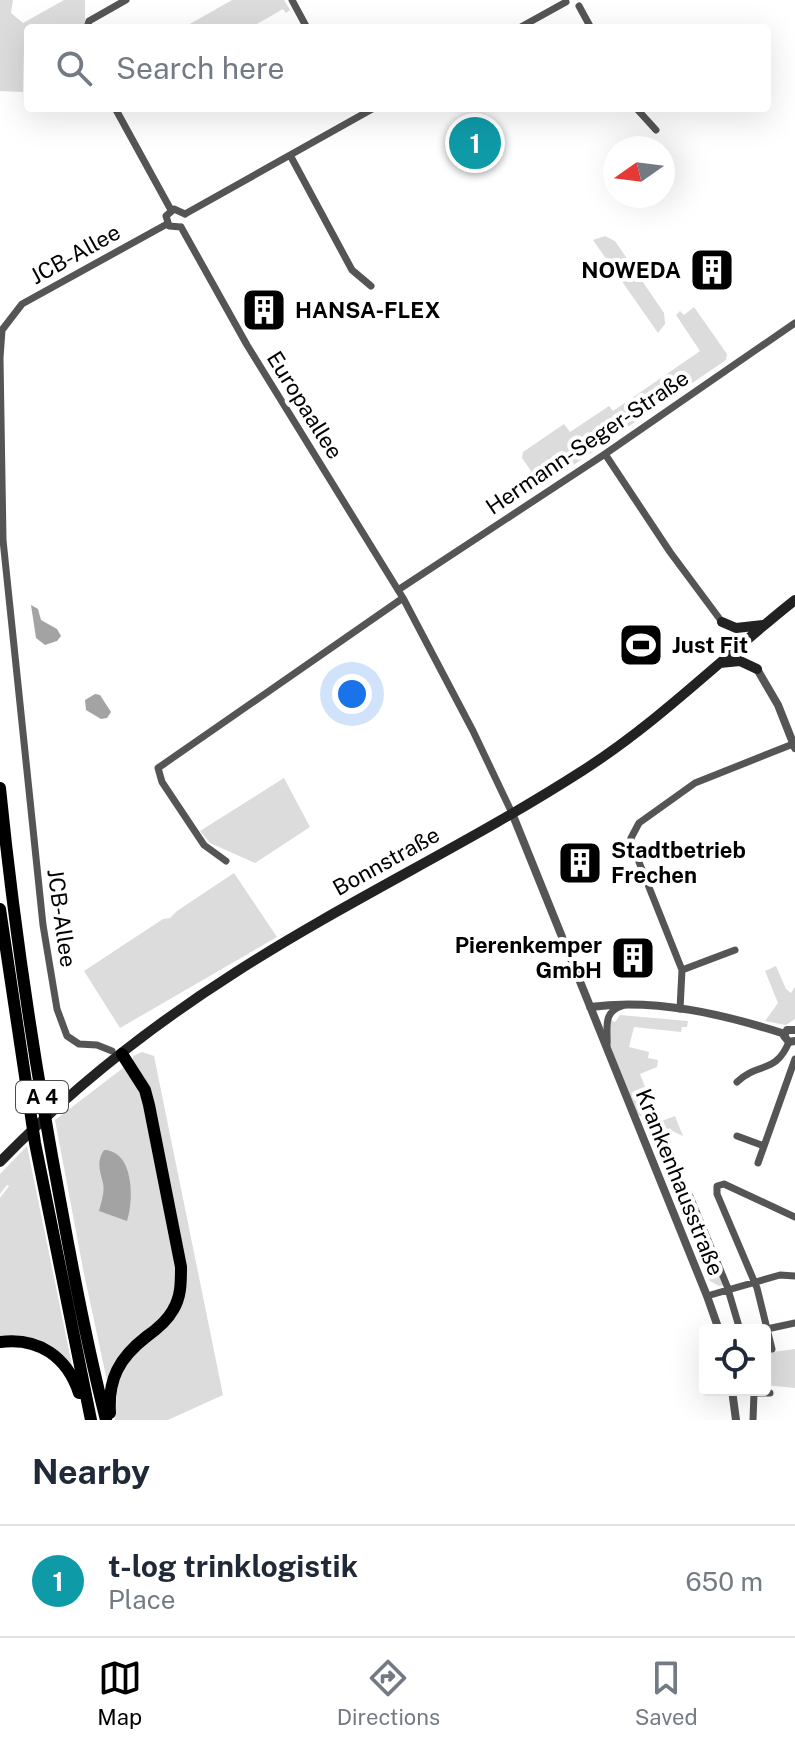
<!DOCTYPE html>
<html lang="en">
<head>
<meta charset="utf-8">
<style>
  :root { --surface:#fff; --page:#f6f6f7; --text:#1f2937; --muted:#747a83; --line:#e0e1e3; --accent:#000 }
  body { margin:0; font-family:"Public Sans",sans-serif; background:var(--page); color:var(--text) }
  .controls { position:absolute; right:24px; bottom:24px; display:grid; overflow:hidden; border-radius:8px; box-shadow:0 8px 32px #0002 }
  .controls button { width:72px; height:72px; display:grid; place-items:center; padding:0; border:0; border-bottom:2px solid var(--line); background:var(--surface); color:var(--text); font:40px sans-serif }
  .compass { position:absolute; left:603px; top:136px; width:72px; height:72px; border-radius:50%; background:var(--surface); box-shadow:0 8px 32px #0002; rotate:256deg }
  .you { position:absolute; left:352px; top:694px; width:28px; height:28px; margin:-20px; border:6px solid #fff; border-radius:50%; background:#1a73e8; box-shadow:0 0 0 12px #1a73e833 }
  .badge { display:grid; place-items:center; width:52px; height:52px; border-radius:50%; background:var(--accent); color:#fff; font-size:26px; font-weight:700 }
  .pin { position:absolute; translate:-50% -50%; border:4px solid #fff; box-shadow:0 2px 8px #0006 }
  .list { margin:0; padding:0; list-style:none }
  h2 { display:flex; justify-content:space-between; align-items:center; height:104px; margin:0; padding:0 32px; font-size:34px }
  h2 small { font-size:26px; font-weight:400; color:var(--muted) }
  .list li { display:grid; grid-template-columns:52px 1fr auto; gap:24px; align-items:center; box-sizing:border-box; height:112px; padding:0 32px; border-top:2px solid var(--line) }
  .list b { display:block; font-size:30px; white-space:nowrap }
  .list p { margin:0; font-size:26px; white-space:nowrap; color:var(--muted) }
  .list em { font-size:26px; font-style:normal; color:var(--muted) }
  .icon { flex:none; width:44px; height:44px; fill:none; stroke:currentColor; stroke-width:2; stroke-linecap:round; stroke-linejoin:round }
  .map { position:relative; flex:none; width:795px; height:1420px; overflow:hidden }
  .search { position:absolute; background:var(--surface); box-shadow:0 8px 32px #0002; left:24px; right:24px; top:24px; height:88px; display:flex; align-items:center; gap:20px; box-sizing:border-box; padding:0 28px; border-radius:8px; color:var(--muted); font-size:30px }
  .sheet { height:216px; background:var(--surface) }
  nav { display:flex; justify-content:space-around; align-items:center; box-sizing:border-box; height:112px; border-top:2px solid var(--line); background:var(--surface); font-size:22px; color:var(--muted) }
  nav a { display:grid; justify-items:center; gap:4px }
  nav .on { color:var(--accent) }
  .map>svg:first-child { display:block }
  .green { fill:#dcdcdc }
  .water { fill:#a3a3a3 }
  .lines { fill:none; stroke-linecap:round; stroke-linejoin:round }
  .minor { stroke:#555; stroke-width:7 }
  .tertiary { stroke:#555; stroke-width:8 }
  .secondary { stroke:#222; stroke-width:10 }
  .motorway { stroke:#000; stroke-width:12 }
  .labels { text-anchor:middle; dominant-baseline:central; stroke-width:8; stroke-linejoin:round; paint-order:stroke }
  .shield { fill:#fff; stroke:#4c4c4c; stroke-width:2 }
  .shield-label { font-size:20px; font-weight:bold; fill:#000 }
  .street-label { font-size:22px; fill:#000; stroke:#fff }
  .poi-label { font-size:22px; font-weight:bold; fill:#000; stroke:#fff; text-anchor:start }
</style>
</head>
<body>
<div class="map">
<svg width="795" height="1420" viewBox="0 0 795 1420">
  <rect width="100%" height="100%" fill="#fff"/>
  <path class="green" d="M 0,0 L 13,0 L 11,13 L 23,23 L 64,0 L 85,0 L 85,28 L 28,28 L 28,47 L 24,47 L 23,92 L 0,91 Z
    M 232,0 L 284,0 L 290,10 L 286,13 L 283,9 L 250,28 L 189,28 L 188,25 Z
    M 605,236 L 615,241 L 664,313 L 665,324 L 658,333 L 593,240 Z
    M 694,307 L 727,354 L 726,360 L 622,431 L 616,423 L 613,425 L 618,434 L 542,487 L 522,458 L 523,452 L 564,424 L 570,432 L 609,406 L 613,411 L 700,351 L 676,315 L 680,311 L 684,315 Z
    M 284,778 L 310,827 L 255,863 L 210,843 L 200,831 Z
    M 234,873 L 277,937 L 120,1028 L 84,971 L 163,919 L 170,918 L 177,911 Z
    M 776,966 L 786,989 L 791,993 L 795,987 L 795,1019 L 786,1025 L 765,1021 L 778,1003 L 765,971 Z
    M 620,1015 L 688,1021 L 687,1027 L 682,1027 L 681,1032 L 634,1027 L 629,1047 L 649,1052 L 648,1058 L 658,1060 L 657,1067 L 640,1074 L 659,1122 L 675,1116 L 683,1136 L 638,1115 C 628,1090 604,1046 609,1019 L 615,1022 Z
    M 142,1052 L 154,1056 L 223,1395 L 168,1420 L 115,1420 L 119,1369 L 163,1328 L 185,1281 L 133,1061 L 133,1056 Z
    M 123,1068 L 128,1069 L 143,1097 L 178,1263 L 172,1305 L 107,1381 L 83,1269 L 55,1120 Z
    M 27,1146 L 73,1370 L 64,1358 L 0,1339 L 0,1198 L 9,1186 L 7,1185 L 0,1194 L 0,1174 Z
    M 686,1192 L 725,1285 L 719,1286 L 710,1281 L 693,1237 L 676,1203 L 679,1195 Z
    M 795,1349 L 795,1388 L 765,1385 L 765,1353 Z"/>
  <path class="water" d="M 31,605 L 38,609 L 41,620 L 57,629 L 61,636 L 57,641 L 45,645 L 36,638 Z
    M 95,694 L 100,695 L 111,712 L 107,718 L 101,719 L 86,710 L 85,700 Z
    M 104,1150 C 134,1151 134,1199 127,1221 L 99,1211 C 101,1203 105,1192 103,1183 C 100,1171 96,1162 104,1150 Z"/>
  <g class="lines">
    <path class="minor" d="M 292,0 L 307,28
      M 579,6 L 591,28
      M 87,28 L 89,21 L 126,0
      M 519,28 L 566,2
      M 115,108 L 171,210
      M 636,108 L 656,130
      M 290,155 L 352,270 L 371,286
      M 185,214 L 374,108
      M 181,227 L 247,345 L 403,598 L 473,731 L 512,813
      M 181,227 L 169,226 L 166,216 L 174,209 L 185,214
      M 605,454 L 670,552 L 722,622
      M 398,590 L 605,454 L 795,323
      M 226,861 L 204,845 L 162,782 L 158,768 L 403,598
      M 682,970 L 735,950
      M 680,1009 L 682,970 L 633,847 L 631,838 L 639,823 L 695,783 L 793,744
      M 607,1046 C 608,1029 602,1012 622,1006
      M 112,1051 L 97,1045 L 79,1044 L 67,1036 L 57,1009 L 43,925 L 3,540 L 0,358 L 2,330 L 22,304 L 167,224
      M 737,1082 C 759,1061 775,1075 789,1042
      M 737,1136 L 764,1146
      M 758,1163 L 795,1059
      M 689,1194 L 727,1286 L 740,1330
      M 707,1296 L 780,1275 L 795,1276
      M 767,1329 L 795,1323
      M 772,1349 L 757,1288 L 717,1194 L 717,1186 L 724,1184 L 795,1217
      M 753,1420 L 754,1393 L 770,1393"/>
    <path class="tertiary" d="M 757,669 L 778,705 L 795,748
      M 512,813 L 707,1296 L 719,1330
      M 590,1007 C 655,998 723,1014 785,1034
      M 795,1030 L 787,1030 L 784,1036 L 789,1042 L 795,1041
      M 732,1390 L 736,1420"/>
    <path class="secondary" d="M 722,622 L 736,628 L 763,625
      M 720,663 L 740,661 L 757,669
      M 0,1162 C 70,1090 151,1026 236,972 C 348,900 470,843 582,771 C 659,722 724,656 795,600"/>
    <path class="motorway" d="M 0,788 C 14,928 35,1067 61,1205 C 74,1277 88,1349 106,1420
      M 0,909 L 35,1143 L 91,1420
      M 0,1342 C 39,1337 67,1357 79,1393
      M 110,1413 C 108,1379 119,1358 146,1337 C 156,1330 167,1321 173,1310 C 181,1297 181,1283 181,1267 L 149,1105 L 145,1090 L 122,1054"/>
  </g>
  <defs>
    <g id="building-square" transform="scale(2.3)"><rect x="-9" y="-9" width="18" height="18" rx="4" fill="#000" stroke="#fff"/><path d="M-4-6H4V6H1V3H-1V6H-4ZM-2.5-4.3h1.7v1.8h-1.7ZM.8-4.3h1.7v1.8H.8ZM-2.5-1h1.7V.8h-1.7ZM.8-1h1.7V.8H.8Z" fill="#fff"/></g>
    <g id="stadium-square" transform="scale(2.3)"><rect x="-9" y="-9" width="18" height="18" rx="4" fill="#000" stroke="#fff"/><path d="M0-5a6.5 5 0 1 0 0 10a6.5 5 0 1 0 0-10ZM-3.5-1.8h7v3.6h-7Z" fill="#fff"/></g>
  </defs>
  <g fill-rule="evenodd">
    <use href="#building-square" x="712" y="270"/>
    <use href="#building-square" x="264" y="310"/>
    <use href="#stadium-square" x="641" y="645"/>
    <use href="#building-square" x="580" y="863"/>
    <use href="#building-square" x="633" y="958"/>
  </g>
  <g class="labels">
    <rect class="shield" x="16" y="1081" width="52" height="32" rx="6"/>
    <g class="shield-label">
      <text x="42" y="1097">A 4</text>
    </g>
    <g class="street-label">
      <text transform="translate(75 254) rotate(-29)">JCB-Allee</text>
      <text transform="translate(305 405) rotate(58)">Europaallee</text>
      <text transform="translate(587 442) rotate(-34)">Hermann-Seger-Straße</text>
      <text transform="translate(386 861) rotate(-29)">Bonnstraße</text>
      <text transform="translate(62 918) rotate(82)">JCB-Allee</text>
      <text transform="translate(680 1182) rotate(68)">Krankenhausstraße</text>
    </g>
    <g class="poi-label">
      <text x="681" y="270" text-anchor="end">NOWEDA</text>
      <text x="295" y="310">HANSA-FLEX</text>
      <text x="672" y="645">Just Fit</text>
      <text x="611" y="850">Stadtbetrieb<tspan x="611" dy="25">Frechen</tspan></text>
      <text x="602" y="945" text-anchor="end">Pierenkemper<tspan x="602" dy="25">GmbH</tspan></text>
    </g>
  </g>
</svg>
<div class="controls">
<button><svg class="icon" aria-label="locate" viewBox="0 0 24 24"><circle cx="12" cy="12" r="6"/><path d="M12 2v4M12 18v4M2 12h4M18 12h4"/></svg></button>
</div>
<svg class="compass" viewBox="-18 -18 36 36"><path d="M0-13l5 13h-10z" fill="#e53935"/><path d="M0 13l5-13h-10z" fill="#747a83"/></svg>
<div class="you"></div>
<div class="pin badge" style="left:475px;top:143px;background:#0f9aa8">1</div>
<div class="search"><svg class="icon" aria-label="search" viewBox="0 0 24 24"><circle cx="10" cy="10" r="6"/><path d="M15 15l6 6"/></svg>Search here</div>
</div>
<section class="sheet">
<h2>Nearby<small></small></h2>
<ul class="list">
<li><span class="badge" style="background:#0f9aa8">1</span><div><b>t-log trinklogistik</b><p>Place</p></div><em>650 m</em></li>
</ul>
</section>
<nav>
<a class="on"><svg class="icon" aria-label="map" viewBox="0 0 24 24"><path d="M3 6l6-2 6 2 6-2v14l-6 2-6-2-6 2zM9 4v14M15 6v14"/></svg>Map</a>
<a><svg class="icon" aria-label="directions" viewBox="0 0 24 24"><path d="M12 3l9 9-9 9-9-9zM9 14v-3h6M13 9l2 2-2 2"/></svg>Directions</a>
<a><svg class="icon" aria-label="saved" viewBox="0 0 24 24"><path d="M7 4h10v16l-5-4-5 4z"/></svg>Saved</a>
</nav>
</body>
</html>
